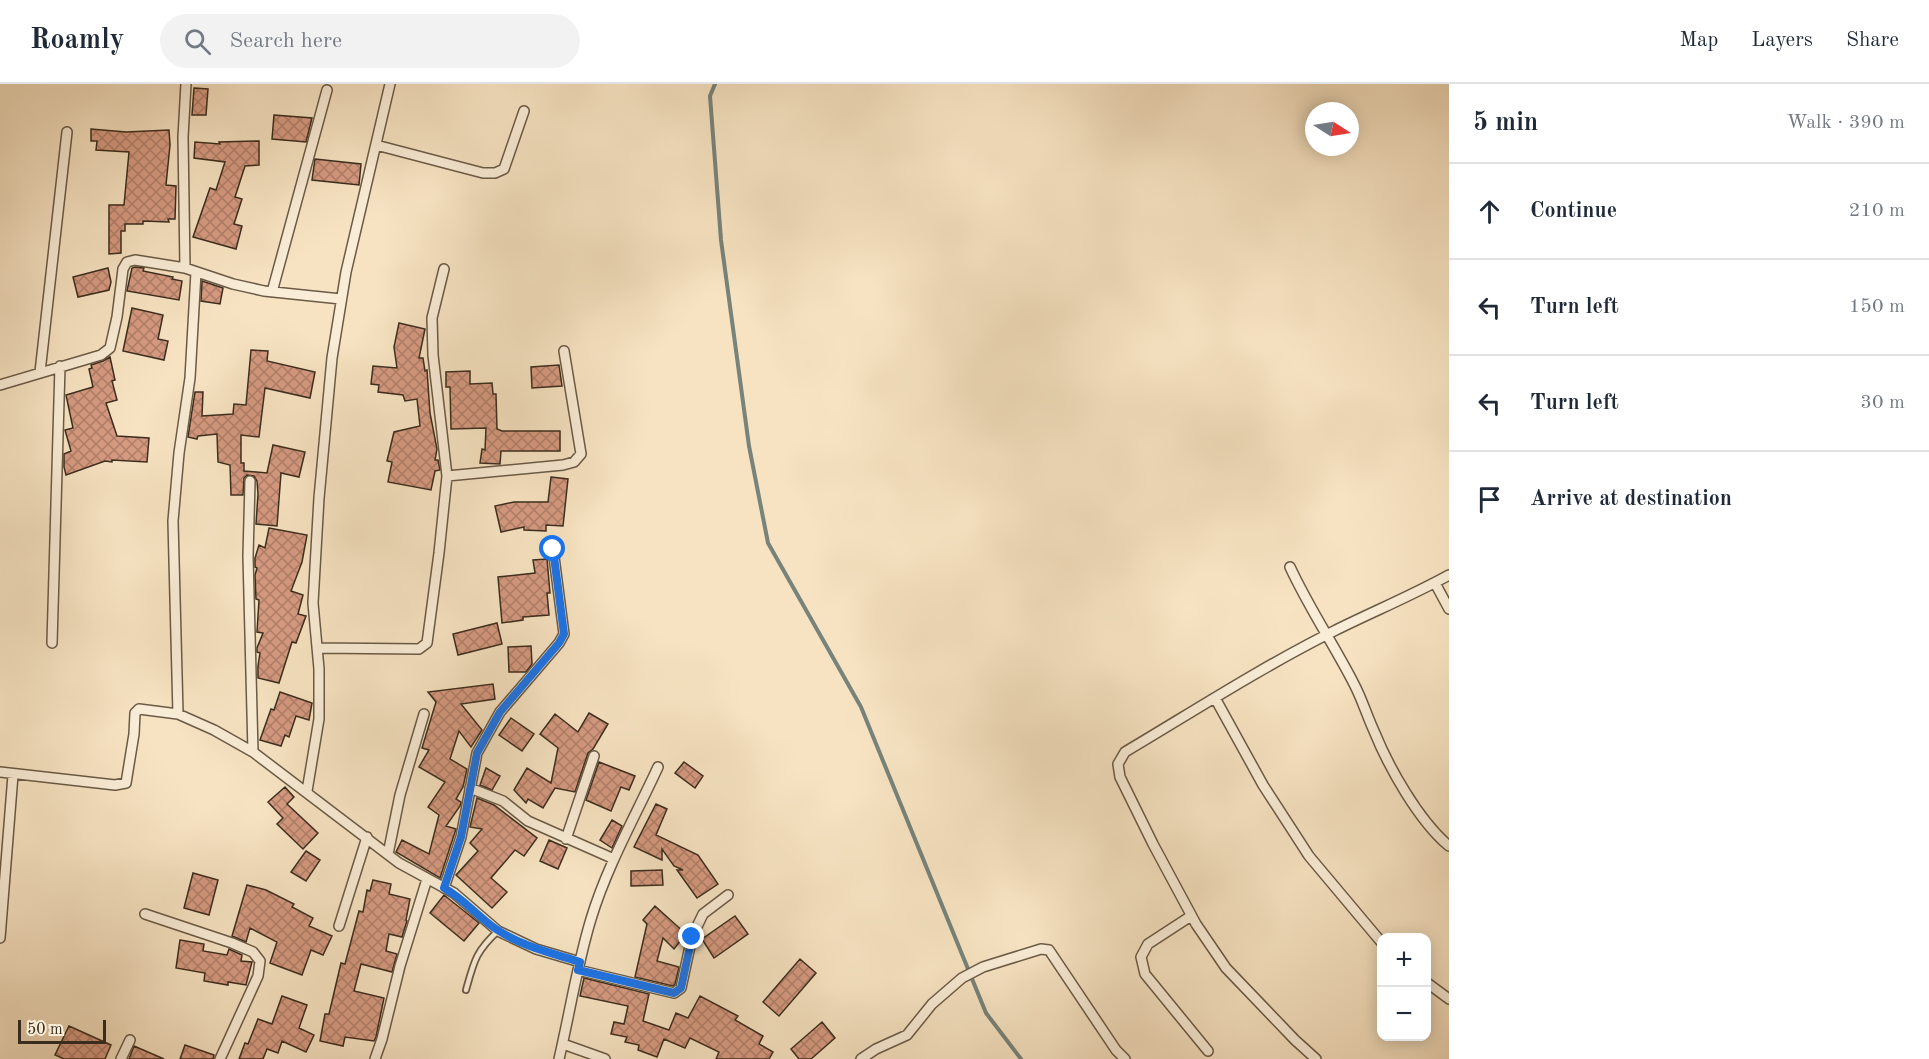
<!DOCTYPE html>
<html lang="en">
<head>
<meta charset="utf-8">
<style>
  :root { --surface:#fff; --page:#f2f2f3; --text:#1f2937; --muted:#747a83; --line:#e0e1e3 }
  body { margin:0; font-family:"Old Standard TT",serif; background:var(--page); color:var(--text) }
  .controls { position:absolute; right:18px; bottom:18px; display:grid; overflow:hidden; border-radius:12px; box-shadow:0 3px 15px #0003 }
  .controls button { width:54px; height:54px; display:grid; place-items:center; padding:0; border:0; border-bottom:2px solid var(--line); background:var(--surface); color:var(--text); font:30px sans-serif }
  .compass { position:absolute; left:1305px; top:18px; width:54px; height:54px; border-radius:50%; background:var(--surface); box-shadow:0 3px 15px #0003; rotate:102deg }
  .scale { position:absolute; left:18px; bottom:15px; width:88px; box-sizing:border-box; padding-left:6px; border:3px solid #3b2d1d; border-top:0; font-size:16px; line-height:21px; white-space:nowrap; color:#3b2d1d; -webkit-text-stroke:4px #faedd7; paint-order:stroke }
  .stop { position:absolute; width:18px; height:18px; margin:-14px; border:4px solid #1a73e8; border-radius:50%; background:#fff }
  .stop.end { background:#1a73e8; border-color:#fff; box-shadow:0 2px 6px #0008 }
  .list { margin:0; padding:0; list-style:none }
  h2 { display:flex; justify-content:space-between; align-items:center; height:78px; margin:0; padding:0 24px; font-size:26px }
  h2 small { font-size:20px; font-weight:400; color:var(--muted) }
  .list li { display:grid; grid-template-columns:39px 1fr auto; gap:18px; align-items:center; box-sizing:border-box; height:96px; padding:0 24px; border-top:2px solid var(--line) }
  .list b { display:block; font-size:22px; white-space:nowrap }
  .list em { font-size:20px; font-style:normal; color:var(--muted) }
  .icon { flex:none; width:33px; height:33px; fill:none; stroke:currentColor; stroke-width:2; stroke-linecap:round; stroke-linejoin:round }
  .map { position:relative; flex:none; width:1449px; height:975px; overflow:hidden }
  header { display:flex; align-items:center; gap:36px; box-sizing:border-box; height:84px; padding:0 30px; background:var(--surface); border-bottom:2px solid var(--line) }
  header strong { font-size:28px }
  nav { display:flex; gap:33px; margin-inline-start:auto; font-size:21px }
  .search { width:420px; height:54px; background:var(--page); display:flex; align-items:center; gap:15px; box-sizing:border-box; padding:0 21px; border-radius:33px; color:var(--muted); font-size:22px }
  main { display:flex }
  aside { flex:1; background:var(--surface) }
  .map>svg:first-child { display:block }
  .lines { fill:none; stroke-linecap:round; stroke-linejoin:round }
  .stream { stroke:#77837b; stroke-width:4 }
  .building { fill:url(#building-cross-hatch); stroke:#3b2d1d; stroke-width:1.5 }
  .service-casing { stroke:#6a5a46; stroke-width:8 }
  .minor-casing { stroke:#6a5a46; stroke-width:12 }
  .service { stroke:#faedd7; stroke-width:4.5 }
  .minor { stroke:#faedd7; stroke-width:9 }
  .route { stroke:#1a73e8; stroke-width:8 }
</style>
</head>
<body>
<header>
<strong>Roamly</strong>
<div class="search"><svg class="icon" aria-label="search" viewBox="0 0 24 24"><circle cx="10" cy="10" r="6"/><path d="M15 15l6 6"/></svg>Search here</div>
<nav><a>Map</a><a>Layers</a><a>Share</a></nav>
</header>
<main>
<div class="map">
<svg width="1449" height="975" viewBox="0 0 1449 975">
  <defs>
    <pattern id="building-cross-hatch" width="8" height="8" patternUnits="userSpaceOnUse" patternTransform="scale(1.5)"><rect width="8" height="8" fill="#d69a81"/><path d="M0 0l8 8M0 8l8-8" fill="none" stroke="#af7e69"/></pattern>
  </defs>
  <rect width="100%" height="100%" fill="#f7e3c2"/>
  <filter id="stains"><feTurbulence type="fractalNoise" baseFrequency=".00333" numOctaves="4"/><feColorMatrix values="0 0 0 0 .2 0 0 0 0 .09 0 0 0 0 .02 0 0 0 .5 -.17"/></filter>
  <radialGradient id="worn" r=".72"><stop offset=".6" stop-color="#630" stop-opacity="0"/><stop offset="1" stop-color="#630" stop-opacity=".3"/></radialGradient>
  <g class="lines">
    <path class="stream" d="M 715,0 L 710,12 L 721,156 L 749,362 L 768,459 L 861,623 L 986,929 L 1021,975"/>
  </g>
  <path class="building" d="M 194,4 L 208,5 L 206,31 L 192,31 Z
    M 274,31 L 312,34 L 306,58 L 272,55 Z
    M 91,45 L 126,48 L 169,46 L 170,61 L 166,101 L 176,102 L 175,135 L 168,135 L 169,138 L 143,137 L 143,140 L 125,140 L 125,147 L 121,147 L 121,169 L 109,170 L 109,121 L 124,121 L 129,68 L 96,66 L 97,57 L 91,57 Z
    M 259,57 L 259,81 L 245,82 L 235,113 L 242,115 L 234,140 L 242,142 L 236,165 L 193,153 L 210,104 L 216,106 L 225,78 L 194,74 L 195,58 L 220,60 L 219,58 Z
    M 315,75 L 361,80 L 359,101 L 312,96 Z
    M 135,183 L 144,184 L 143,187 L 173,193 L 172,195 L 182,197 L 179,216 L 127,207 L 132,184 Z
    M 108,184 L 111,198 L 109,206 L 78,213 L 73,193 Z
    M 202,197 L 223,204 L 220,220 L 201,217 Z
    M 132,224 L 163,231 L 158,255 L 168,257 L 164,276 L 123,267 Z
    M 399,239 L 425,245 L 419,274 L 423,274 L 425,287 L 427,286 L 430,329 L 437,365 L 435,376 L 438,376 L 440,386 L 435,387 L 431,406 L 388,398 L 392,378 L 387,377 L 394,348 L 420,342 L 417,315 L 405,317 L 403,311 L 378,308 L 379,301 L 371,300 L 373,282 L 397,284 L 394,263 Z
    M 251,266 L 268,267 L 267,277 L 315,288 L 310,314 L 265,304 L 259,353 L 241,351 L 241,379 L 244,379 L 244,387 L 267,389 L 273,361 L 305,368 L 299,393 L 281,389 L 277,442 L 256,440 L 258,410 L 257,397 L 254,392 L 247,391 L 244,394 L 243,411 L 231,411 L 230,381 L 218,378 L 217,350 L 198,352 L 197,355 L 188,353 L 195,308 L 203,308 L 202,332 L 233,330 L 234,320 L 246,321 Z
    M 110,273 L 115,296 L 112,297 L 117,316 L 106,319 L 117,352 L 149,354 L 147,378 L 112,376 L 112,378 L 105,377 L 66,391 L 64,383 L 64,370 L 71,367 L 65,346 L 73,344 L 66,311 L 93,303 L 89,285 L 92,284 L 91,281 L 103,277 Z
    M 559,281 L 562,302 L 532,304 L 531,283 Z
    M 470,287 L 470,300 L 492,299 L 493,310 L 496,310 L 497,345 L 502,347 L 560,347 L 560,367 L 501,367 L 500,380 L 480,379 L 482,365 L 485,366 L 486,344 L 451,345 L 450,303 L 446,303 L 446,288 Z
    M 551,393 L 568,395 L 563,442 L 546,441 L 546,447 L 524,446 L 524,443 L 501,448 L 495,422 L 514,418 L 548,418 Z
    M 269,444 L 307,451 L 302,478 L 291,507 L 303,511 L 298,530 L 306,532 L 296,559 L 292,558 L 279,599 L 258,594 L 258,582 L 260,569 L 257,568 L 257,564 L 263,549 L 257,548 L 259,516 L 256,515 L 255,491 L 257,484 L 255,483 L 255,474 L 259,461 L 265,464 Z
    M 547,475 L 550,509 L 547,509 L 549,531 L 523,533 L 523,536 L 502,539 L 498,493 L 535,489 L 533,476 Z
    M 497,539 L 502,560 L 458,571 L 453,550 Z
    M 531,562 L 532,580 L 526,588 L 509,588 L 508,563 Z
    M 493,600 L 495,615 L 461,620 L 482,646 L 471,663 L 459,647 L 450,675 L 467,685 L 463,703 L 456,715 L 461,718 L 460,722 L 446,742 L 456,745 L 440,794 L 396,768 L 402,756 L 429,770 L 439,731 L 428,723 L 445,698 L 419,683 L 429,666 L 422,664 L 436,618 L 428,608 Z
    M 280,608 L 312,619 L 309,636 L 296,632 L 289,653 L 285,651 L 281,662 L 260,656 L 271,625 L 274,626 Z
    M 589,629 L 608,640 L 593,665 L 588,669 L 575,708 L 555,704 L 543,724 L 528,715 L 526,719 L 514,706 L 527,684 L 551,699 L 558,664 L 540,650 L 555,630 L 578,648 Z
    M 511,634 L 534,650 L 522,667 L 499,651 Z
    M 599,678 L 635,692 L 629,706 L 621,703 L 611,727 L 586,716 Z
    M 684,678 L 703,692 L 695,704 L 675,689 Z
    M 486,684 L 500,692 L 492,706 L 480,701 Z
    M 285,703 L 294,713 L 287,720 L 318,749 L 303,765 L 277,740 L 283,734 L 268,718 Z
    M 477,714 L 494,721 L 537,754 L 524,772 L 515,766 L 491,794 L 507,808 L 492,824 L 456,791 L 478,767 L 470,759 L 482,745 L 470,743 Z
    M 656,720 L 667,725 L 656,751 L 698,771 L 718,800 L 697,814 L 677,786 L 683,786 L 674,782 L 662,765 L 662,776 L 634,763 Z
    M 612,736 L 622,742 L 612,764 L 600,756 Z
    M 549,756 L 567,764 L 558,785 L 540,777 Z
    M 306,767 L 320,776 L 306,797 L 291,788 Z
    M 662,786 L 663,801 L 631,802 L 631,787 Z
    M 193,789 L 218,796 L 209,831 L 184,824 Z
    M 373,796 L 391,800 L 389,810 L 410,815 L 406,836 L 407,837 L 402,853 L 389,850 L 386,867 L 397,870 L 392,888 L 361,880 L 354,907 L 384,914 L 376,953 L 374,957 L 345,953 L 343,962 L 320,957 L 325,930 L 329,930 L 341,879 L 345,880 L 359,827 L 363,828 L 367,806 L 370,807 Z
    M 247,801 L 266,806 L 294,820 L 292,823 L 313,834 L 309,842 L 332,852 L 323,871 L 311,866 L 302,891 L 270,879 L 277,858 L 250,844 L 246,858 L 232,852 Z
    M 444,811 L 479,839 L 464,857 L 430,829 Z
    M 655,822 L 686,850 L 674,865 L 663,854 L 657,877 L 679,883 L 675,900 L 673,902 L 635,893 L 647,840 L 643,836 Z
    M 735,832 L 748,850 L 714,874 L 702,855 Z
    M 180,856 L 204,860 L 203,867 L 227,871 L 229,865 L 242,871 L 241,877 L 252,878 L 246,901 L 228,898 L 228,901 L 204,897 L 205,889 L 176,884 Z
    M 800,875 L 816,889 L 779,932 L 763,918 Z
    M 584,894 L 649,910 L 643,937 L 669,946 L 676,929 L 688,934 L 700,912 L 738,932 L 735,936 L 763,952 L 759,960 L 773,968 L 769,975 L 716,975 L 719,968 L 690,954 L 685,964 L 664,955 L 657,973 L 638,966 L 639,961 L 625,958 L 627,953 L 611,950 L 614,938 L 624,940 L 628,922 L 580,912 Z
    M 282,912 L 307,921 L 299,944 L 314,951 L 306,968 L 282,957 L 278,969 L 267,965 L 263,975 L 239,975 L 245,959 L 248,960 L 258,935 L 272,940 Z
    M 822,938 L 835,954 L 811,975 L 799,975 L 791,965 Z
    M 69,942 L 111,961 L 105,975 L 64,975 L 55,971 Z
    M 185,961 L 214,971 L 213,975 L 180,975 Z
    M 134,962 L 164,975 L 129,975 Z"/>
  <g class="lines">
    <g class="service-casing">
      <path id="service" d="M 466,906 C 474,877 476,867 498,847"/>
    </g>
    <g class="minor-casing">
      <path id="minor" d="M 376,61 L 483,89 L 495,89 L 504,85 L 524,27
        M 185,184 L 183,53 L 186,0
        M 272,208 L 327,6
        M 40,288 L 67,48
        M 0,301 L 101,271 L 110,264 L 117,233 L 123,185 L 127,178 L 135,176 L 185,184 L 233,200 L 264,207 L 341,215
        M 447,392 L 563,381 L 574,378 L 581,370 L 564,267
        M 250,397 L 248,472 L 253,668
        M 1290,483 C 1309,524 1334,561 1354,600 C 1362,615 1367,632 1374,647 C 1389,684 1419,737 1449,762
        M 1435,499 L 1449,525
        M 52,559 L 60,282
        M 317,564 L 419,565 L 427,559 L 439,469 L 447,392 L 433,271 L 432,234 L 444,185
        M 1215,614 L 1263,701 L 1309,772 L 1382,859
        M 178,630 L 173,437 L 179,369 L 190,294 L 196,188
        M 0,688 L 115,701 L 126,699 L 134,650 L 135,629 L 139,625 L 178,630 L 214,646 L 253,668 L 399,779 L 454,809 L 498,847 L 536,865 L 580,878
        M 470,704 L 503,717 L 528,737 L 614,775
        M 307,707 L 319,635 L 319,585 L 313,519 L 319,414 L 332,274 L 346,188 L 390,0
        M 566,755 L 594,672
        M 388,770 L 400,711 L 424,630
        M 444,804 L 461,753 L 477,669 L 500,628 L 559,559 L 564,550 L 553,465
        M 145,830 L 232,859 L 253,868 L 260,877 L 258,892 L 220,975
        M 1191,832 L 1148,860 L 1141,873 L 1145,890 L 1208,967
        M 339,842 L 367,753
        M 0,854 L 13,691
        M 578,886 L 674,909 L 681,904 L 692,853 L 703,830 L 728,811
        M 1426,898 L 1449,915
        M 563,960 L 605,975
        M 121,975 L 130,956
        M 375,975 L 382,955 L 400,882 L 427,795
        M 559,975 C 570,928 577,881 591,835 C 607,782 635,733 658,683
        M 861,975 L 876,965 L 907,951 L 932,920 L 962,894 L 983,883 L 1041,865 L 1049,866 L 1116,966 L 1125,975
        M 1316,975 L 1295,956 L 1226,884 L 1196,840 L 1153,760 L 1120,693 L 1118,680 L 1125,668 C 1194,627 1262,583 1334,547 C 1372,528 1411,512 1449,491"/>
    </g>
    <use href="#service" class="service"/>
    <use href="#minor" class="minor"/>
  </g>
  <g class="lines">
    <path class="route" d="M 553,465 L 564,550 L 559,559 L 500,628 L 477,669 L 461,753 L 444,804 C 464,815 478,833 496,845 C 521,862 552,869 580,878 L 578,886 L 674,909 L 681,904 L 692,853"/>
  </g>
  <rect width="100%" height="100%" filter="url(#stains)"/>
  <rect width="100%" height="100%" fill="url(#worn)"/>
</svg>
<div class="controls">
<button>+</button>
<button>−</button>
</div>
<svg class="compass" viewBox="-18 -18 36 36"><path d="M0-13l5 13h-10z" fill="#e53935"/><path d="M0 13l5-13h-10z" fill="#747a83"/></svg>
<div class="scale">50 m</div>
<div class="stop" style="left:553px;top:465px"></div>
<div class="stop end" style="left:692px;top:853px"></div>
</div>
<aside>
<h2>5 min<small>Walk · 390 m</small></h2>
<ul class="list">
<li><svg class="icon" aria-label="ahead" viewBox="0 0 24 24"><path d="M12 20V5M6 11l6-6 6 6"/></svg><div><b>Continue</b></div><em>210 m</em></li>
<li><svg class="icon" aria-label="left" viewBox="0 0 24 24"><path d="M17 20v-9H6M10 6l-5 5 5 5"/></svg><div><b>Turn left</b></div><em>150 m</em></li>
<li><svg class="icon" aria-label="left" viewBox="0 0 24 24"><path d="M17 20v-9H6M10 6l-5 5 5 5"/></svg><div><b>Turn left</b></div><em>30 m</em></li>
<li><svg class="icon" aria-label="arrive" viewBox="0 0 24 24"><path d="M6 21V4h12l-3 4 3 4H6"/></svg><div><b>Arrive at destination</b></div></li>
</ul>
</aside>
</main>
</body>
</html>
